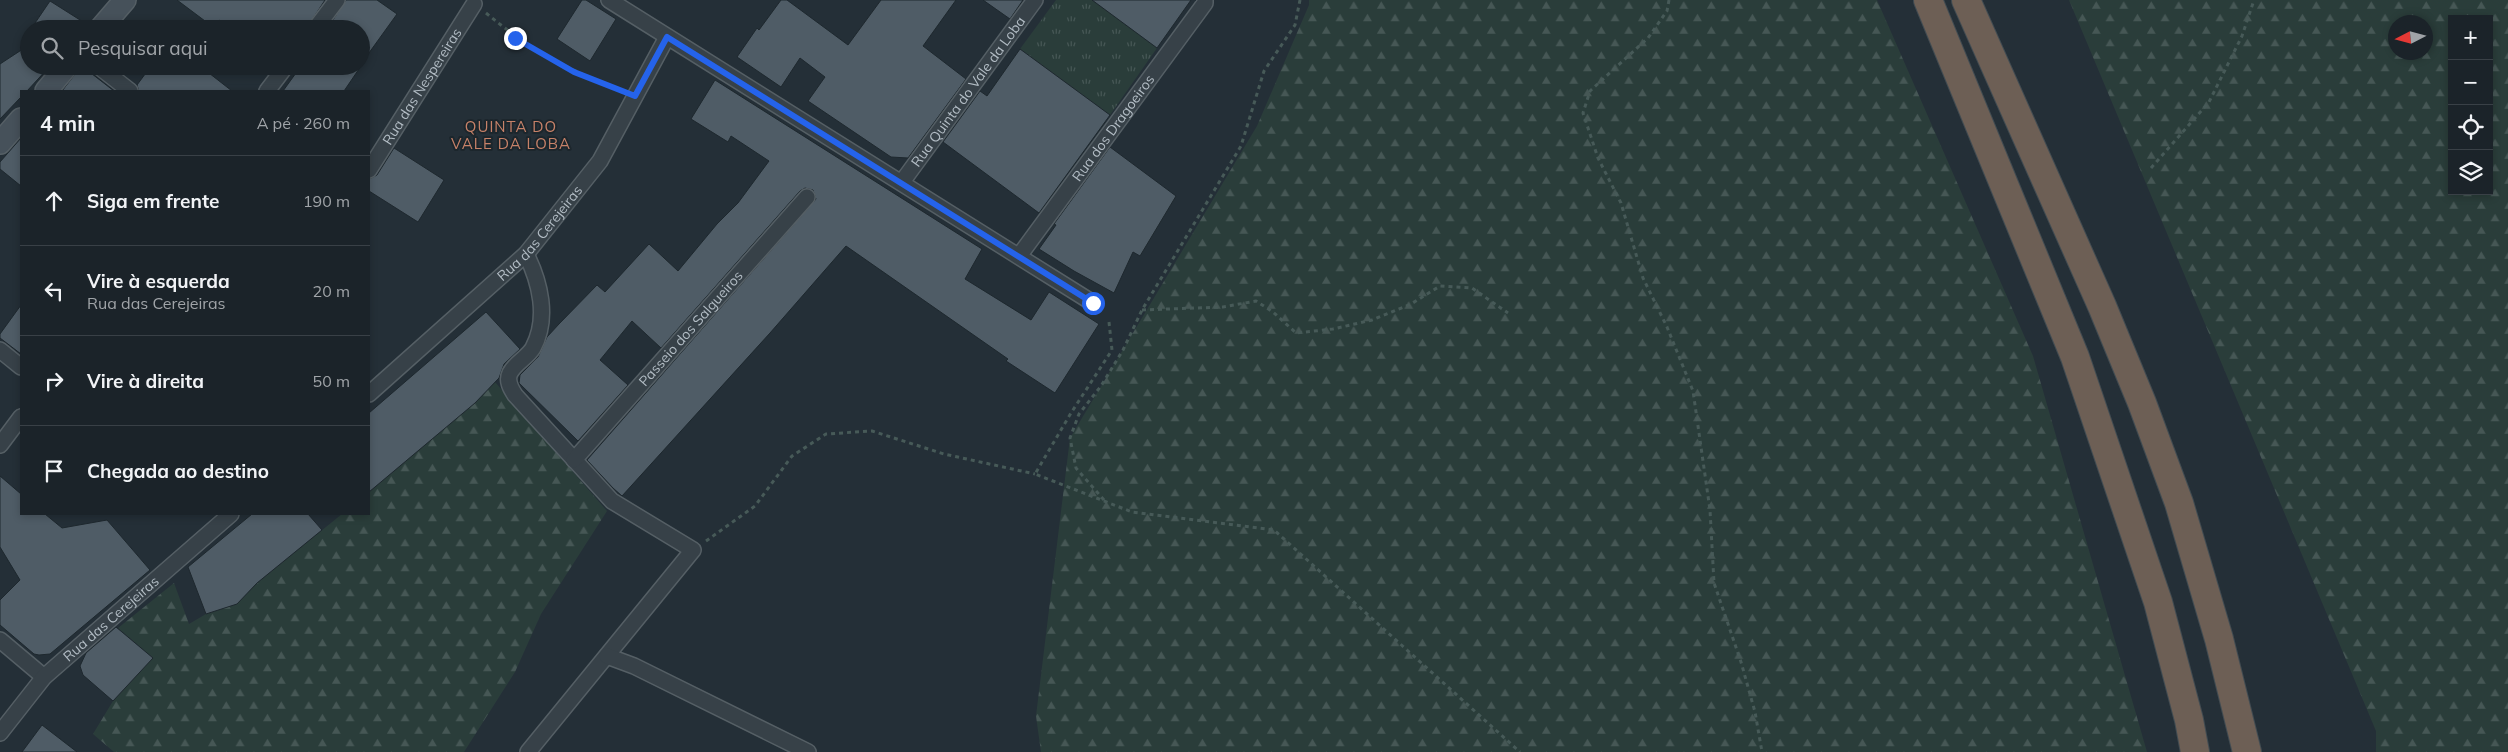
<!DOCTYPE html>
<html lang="pt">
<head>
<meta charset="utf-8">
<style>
  :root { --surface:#1b2329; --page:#242b31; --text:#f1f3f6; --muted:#a0a4a8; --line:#394046 }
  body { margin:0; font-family:Mulish,sans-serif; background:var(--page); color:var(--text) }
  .controls { position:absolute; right:15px; top:15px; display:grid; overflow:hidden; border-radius:0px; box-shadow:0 2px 8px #0003 }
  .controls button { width:45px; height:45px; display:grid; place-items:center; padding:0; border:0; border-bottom:1px solid var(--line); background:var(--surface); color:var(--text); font:25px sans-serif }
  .compass { position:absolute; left:2388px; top:15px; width:45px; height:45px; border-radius:50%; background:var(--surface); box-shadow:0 2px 8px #0003; rotate:264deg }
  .stop { position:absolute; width:15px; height:15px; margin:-11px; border:4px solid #2563eb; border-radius:50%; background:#fff }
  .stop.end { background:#2563eb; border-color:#fff; box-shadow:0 1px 5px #0008 }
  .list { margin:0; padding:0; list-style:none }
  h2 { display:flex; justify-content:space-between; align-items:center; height:65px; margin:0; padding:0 20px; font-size:21px }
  h2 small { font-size:16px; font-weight:400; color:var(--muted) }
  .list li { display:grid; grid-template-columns:32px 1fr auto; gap:15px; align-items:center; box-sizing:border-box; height:90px; padding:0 20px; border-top:1px solid var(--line) }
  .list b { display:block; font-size:19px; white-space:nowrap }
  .list p { margin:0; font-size:16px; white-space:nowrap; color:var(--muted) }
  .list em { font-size:16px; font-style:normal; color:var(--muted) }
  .icon { flex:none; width:28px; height:28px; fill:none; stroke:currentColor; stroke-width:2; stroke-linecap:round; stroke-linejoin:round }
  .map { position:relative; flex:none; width:2508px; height:752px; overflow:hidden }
  .search { position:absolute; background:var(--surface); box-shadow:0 2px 8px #0003; left:20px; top:20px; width:350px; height:55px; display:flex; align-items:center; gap:12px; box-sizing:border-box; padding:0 18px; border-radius:28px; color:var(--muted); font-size:19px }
  .panel { position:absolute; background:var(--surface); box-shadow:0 2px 8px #0003; left:20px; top:90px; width:350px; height:425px; border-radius:0px }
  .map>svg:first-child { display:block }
  .grass { fill:url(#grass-tufts) }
  .forest { fill:url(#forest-firs); fill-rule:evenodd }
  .building { fill:#4f5c66; stroke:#1e282e }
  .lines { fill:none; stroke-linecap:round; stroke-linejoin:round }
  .street-casing { stroke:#555f65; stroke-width:18 }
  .secondary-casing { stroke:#555f65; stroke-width:24 }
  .highway-casing { stroke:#424c52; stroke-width:30 }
  .path { stroke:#475a58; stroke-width:3; stroke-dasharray:4 4; stroke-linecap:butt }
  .street { stroke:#374148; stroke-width:15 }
  .secondary { stroke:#46515a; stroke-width:21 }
  .highway { stroke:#6d5f55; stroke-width:28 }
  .route { stroke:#2563eb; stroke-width:6 }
  .labels { text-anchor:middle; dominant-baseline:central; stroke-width:4; stroke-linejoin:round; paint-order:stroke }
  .street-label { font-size:14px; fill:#b2bcc4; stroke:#1c262c }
  .neighbourhood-label { font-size:15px; letter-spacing:1px; fill:#c78269; stroke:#1c262c }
</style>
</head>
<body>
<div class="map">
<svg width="2508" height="752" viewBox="0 0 2508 752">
  <defs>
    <pattern id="grass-tufts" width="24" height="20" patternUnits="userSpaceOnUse" patternTransform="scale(1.25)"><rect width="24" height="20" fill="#2a3d3a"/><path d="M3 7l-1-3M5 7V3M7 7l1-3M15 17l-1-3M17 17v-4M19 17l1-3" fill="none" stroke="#465755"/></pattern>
    <pattern id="forest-firs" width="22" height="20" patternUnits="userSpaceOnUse" patternTransform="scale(1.25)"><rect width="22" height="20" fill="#2a3d3a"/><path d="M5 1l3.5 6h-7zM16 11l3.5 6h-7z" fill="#465755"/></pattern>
  </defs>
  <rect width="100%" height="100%" fill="#242f37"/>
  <path class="grass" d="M 1056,0 L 1092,0 L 1157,48 L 1110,115 L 1020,49 Z"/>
  <path class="forest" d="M 1309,0 L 1877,0 L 2033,356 L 2147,752 L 1041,752 L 1036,716 L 1070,438 L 1257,126 L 1309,5 Z
    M 2069,0 L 2508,0 L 2508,752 L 2376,752 L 2376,731 ZM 2452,19 L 2489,19 L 2489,191 L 2452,191 ZM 2426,22 L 2426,52 L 2396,52 L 2396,22 Z
    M 495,382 L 607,511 L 541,614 L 515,672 L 464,752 L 114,752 L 93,734 L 113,701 L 153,658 L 118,628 L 174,583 L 189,624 L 206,614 L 237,604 L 257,583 L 342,514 L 369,514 L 369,492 L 459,416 Z"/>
  <path class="building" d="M 177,0 L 325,0 L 306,29 L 231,29 L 219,20 L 213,27 Z
    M 346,0 L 377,0 L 397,14 L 361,64 L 361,29 L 327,29 Z
    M 582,0 L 586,0 L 616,19 L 590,61 L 557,39 Z
    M 781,0 L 787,0 L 848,45 L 881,0 L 956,0 L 923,46 L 966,79 L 908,158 L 891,157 L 808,101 L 825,77 L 800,58 L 781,87 L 737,57 L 757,28 L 759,30 Z
    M 983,0 L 1023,0 L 1010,19 Z
    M 1092,0 L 1191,0 L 1157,48 Z
    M 50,1 L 88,25 L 88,29 L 31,29 Z
    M 29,45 L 29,66 L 50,66 L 27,91 L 21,91 L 21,97 L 0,119 L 0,64 Z
    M 1020,49 L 1110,115 L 1039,213 L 943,142 L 980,91 L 987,96 Z
    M 151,66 L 200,66 L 232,91 L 139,91 L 137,85 Z
    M 301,66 L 361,66 L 344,91 L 283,91 Z
    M 79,69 L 87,70 L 114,91 L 62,91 Z
    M 715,80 L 982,249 L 965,279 L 1031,320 L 1049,292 L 1099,324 L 1055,393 L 1006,361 L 1008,359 L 846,246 L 770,333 L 622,496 L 613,488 L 587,460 L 816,199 L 813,190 L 805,188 L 800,191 L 661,348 L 632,321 L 600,360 L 628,385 L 578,441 L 519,383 L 520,375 L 538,357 L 547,337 L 559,324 L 597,285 L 605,292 L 649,244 L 678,271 L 717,224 L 738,203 L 769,161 L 731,136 L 728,142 L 691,119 Z
    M 21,138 L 21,186 L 0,169 L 0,162 Z
    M 1110,147 L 1176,196 L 1140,256 L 1133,252 L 1114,293 L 1074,271 L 1039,249 L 1056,225 L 1054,224 Z
    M 394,148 L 444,180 L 418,222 L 369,191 L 369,179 L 377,175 Z
    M 21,305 L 21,354 L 0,338 L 0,334 Z
    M 486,312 L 520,349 L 504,364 L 499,378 L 475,403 L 369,492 L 369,413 Z
    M 0,476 L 21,494 L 21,514 L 45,514 L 62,528 L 107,520 L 150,570 L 50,654 L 39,655 L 34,654 L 0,625 L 0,600 L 20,580 L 0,547 Z
    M 252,514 L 308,514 L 322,530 L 257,583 L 237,604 L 206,614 L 188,567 Z
    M 116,627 L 153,658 L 113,701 L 83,675 L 80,666 L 86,653 Z
    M 42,725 L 77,752 L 22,752 Z"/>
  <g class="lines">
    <g class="street-casing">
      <g id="street">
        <path d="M 609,0 L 1093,303"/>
        <path d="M 315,29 L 337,0"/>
        <path d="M 98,66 L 130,91"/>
        <path d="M 267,91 L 286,66"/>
        <path id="s1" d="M 369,170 L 474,4"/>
        <path id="s2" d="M 902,182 L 1035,0"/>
        <path d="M 526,254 C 540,282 549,318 533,348 C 528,357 515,363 510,373 C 506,381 511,389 515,395 L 612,501 L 693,550 L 528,752"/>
        <path id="s3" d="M 1019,256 L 1205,3 L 1205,0"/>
        <path d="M 0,350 L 21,367"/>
        <path id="s4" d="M 369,394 L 526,254 L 600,161 L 667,37"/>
        <path d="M 0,445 L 21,417"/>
        <path id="s5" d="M 574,460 L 807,197"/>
        <path d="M 0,640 L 44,677"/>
        <path d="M 607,656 L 634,666 L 808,752"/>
        <path id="s6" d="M 0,733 L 44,677 L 231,514"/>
      </g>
    </g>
    <g class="secondary-casing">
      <path id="secondary" d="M 100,29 L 125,0
        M 46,91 L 67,66
        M 0,143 L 21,119"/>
    </g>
    <g class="highway-casing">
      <path id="highway" d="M 1928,0 L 2075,357 L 2158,602 L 2189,720 L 2195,752
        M 1966,0 L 2102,306 L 2142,403 L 2179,503 L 2219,639 L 2247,752"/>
    </g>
    <path class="path" d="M 1669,0 L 1667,11 L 1648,38 L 1590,91 L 1583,113 L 1598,158 L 1621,203 L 1643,278 L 1667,327 L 1693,391 L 1710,510 L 1714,583 L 1741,662 L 1755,712 L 1762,752
      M 486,13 C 529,49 568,70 620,90
      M 2151,168 L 2209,102 L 2242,36 L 2254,0
      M 1142,310 L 1223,307 L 1256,301 L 1273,312 L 1296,333 L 1333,329 L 1372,320 L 1411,304 L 1440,286 L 1472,288 L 1508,313
      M 1109,322 L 1112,350 L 1071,413 L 1035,474 L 1132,512 L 1274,530 L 1520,752
      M 1104,500 L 1076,468 L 1070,438 L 1079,414 L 1101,386 L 1123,350 L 1142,310 L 1241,146 L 1264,71 L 1295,25 L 1300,0
      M 706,541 L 755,506 L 792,456 L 826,434 L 872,431 L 944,454 L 1035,474"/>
    <use href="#street" class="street"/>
    <use href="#secondary" class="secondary"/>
    <use href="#highway" class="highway"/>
  </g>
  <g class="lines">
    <path class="route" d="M 515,38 L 574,72 L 635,96 L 667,37 L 1093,303"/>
  </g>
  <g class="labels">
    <g class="street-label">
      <text stroke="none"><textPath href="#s1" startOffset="99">Rua das Nespereiras</textPath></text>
      <text stroke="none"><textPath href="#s2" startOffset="112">Rua Quinta do Vale da Loba</textPath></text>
      <text stroke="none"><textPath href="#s3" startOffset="159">Rua dos Dragoeiros</textPath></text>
      <text stroke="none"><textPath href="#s4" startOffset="235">Rua das Cerejeiras</textPath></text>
      <text stroke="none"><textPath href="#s5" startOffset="176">Passeio dos Salgueiros</textPath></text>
      <text stroke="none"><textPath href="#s6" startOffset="160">Rua das Cerejeiras</textPath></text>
    </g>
    <g class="neighbourhood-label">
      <text x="511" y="126">QUINTA DO<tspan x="511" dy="17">VALE DA LOBA</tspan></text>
    </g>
  </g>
</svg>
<div class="controls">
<button>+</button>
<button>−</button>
<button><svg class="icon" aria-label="locate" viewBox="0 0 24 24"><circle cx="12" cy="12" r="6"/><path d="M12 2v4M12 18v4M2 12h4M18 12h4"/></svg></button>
<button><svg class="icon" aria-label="layers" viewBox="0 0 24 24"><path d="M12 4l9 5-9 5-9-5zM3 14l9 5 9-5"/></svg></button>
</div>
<svg class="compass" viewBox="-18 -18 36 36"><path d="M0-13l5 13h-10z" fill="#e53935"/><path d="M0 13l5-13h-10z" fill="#a0a4a8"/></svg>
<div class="stop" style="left:1093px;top:303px"></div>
<div class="stop end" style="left:515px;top:38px"></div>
<div class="search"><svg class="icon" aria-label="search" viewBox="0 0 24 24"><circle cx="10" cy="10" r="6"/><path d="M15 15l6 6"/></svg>Pesquisar aqui</div>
<section class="panel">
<h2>4 min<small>A pé · 260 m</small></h2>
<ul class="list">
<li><svg class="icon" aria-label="ahead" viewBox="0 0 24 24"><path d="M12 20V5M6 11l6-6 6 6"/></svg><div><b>Siga em frente</b></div><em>190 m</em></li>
<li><svg class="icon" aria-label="left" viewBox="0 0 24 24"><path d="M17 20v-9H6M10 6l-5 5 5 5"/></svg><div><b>Vire à esquerda</b><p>Rua das Cerejeiras</p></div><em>20 m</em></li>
<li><svg class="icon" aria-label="right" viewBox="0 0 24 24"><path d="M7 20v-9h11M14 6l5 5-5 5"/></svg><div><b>Vire à direita</b></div><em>50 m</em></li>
<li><svg class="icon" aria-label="arrive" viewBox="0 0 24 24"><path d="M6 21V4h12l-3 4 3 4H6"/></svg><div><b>Chegada ao destino</b></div></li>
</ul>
</section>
</div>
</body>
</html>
